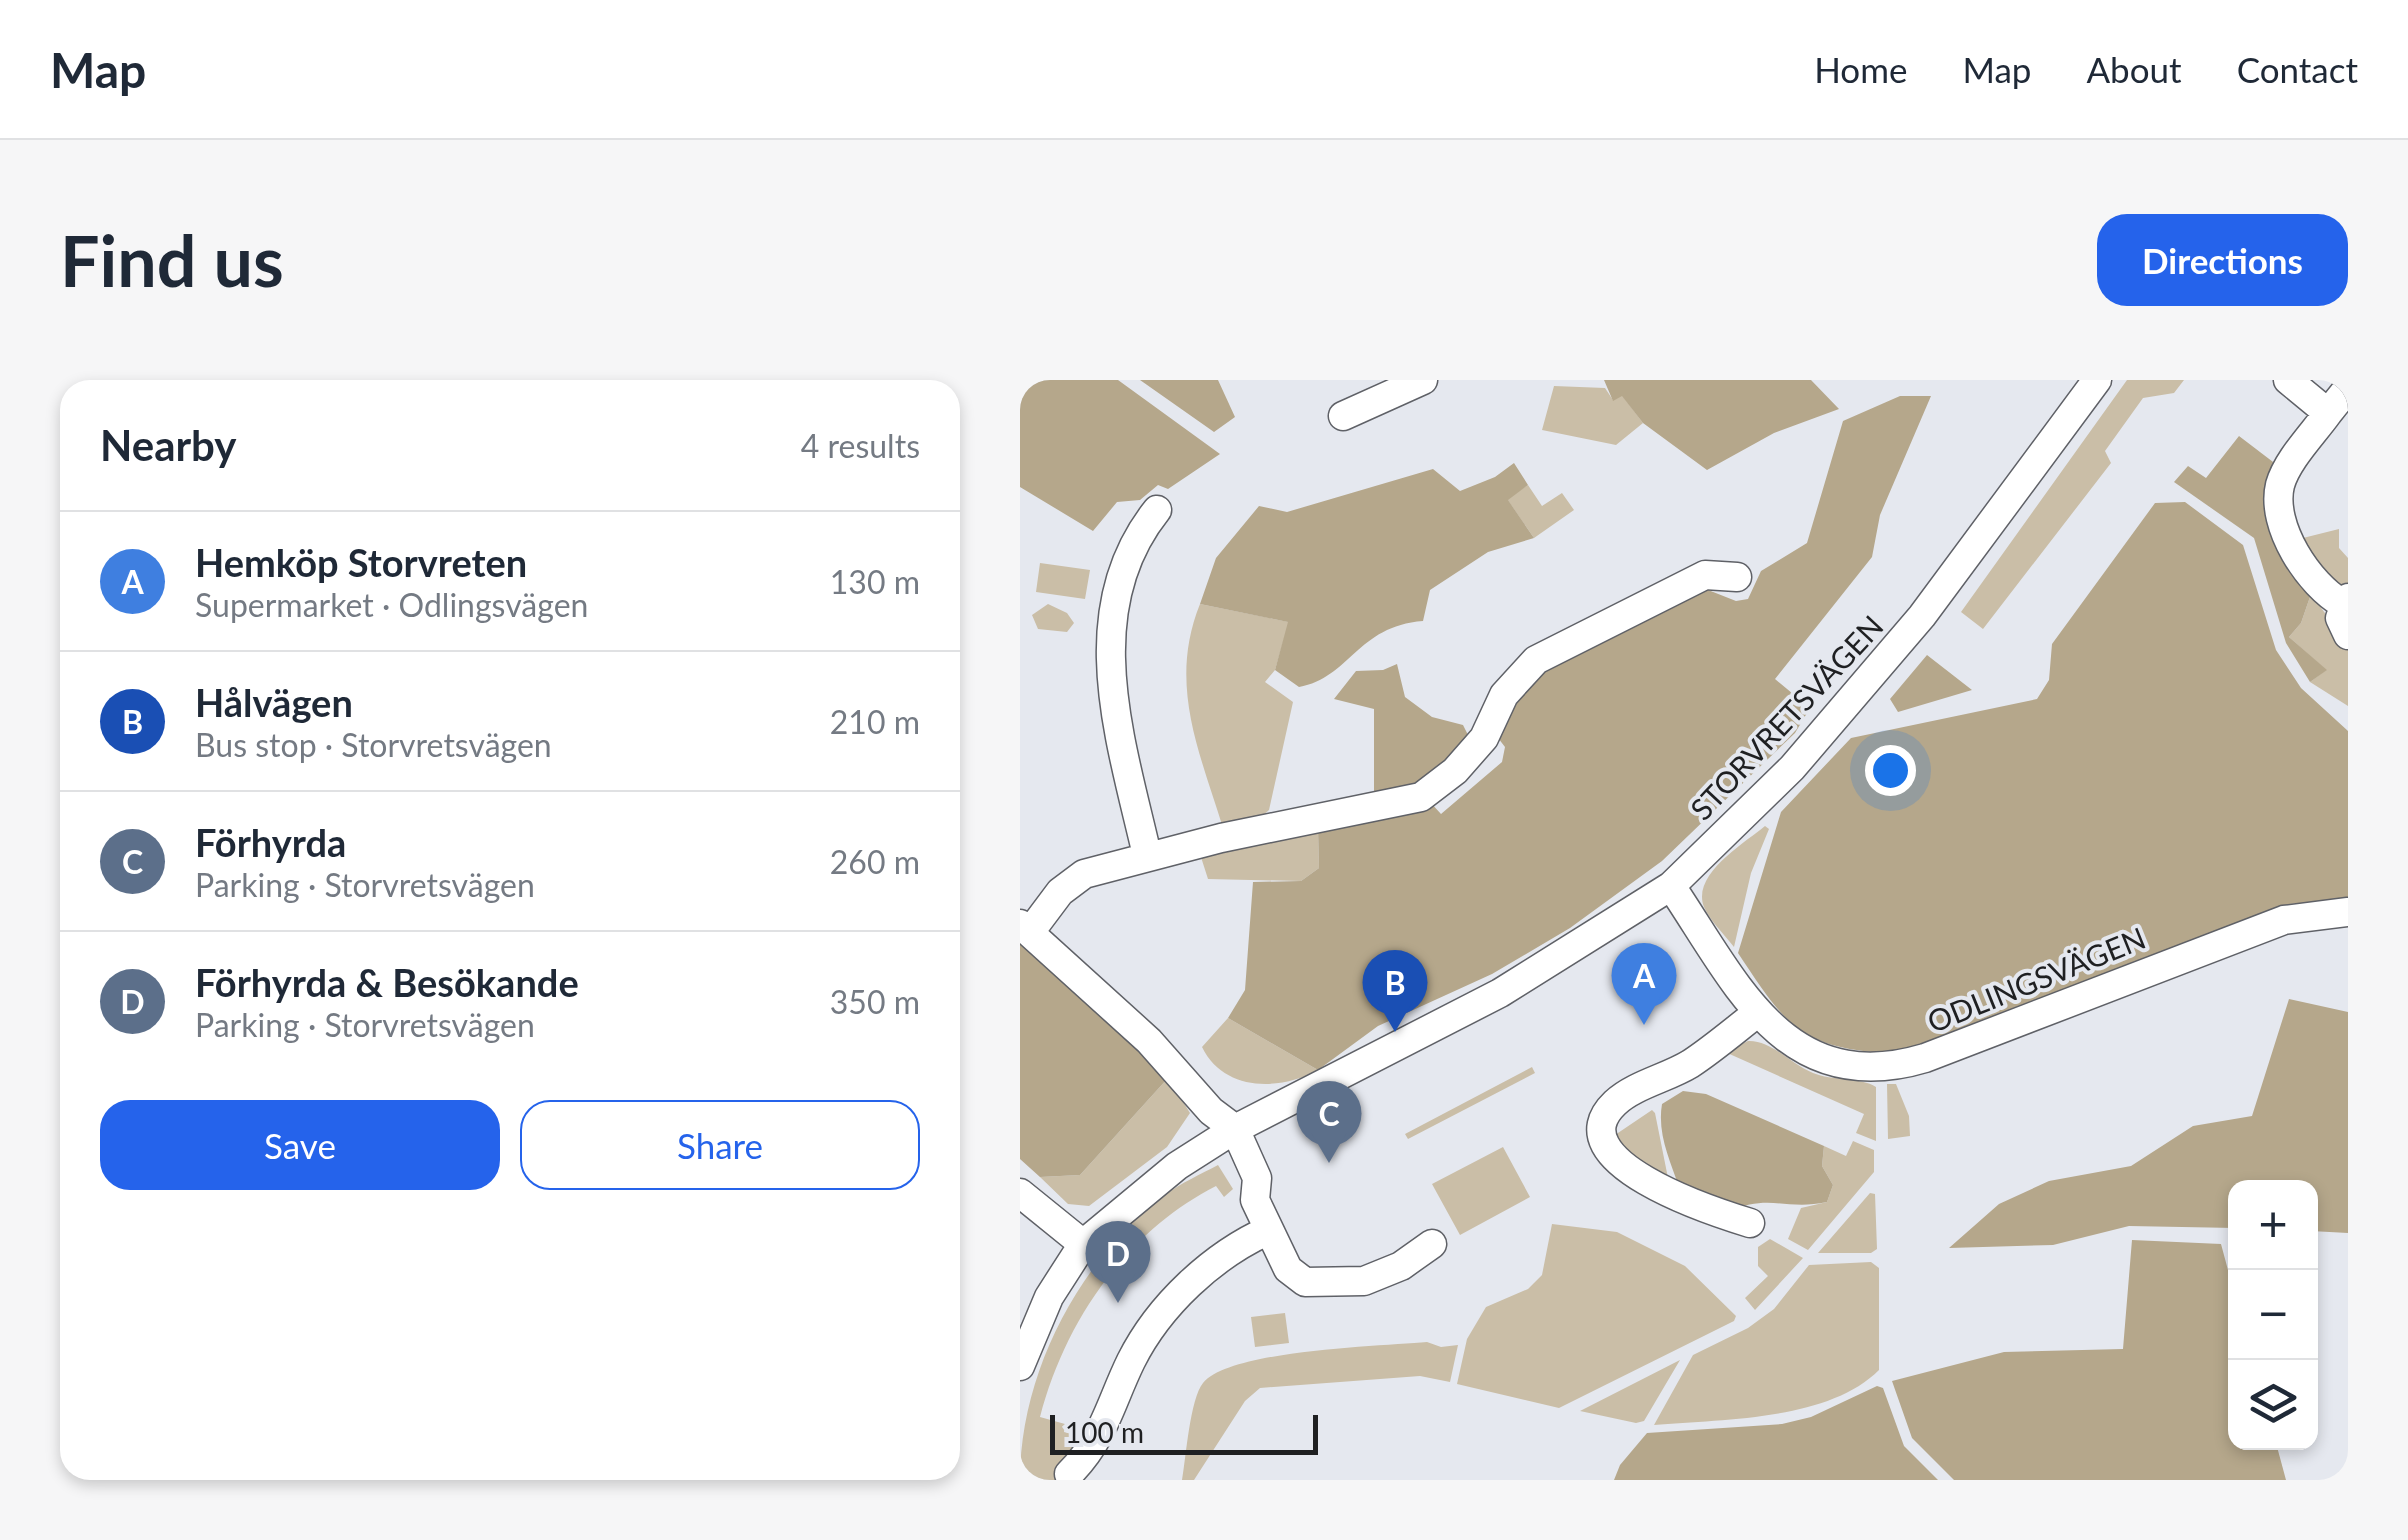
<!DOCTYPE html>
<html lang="en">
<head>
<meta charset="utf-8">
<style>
  :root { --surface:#fff; --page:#f6f6f7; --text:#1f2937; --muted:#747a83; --line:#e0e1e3; --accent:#2563eb }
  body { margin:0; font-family:Lato,sans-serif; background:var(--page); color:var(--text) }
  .controls { position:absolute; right:30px; bottom:30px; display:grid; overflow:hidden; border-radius:20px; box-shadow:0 5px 15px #0003 }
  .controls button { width:90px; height:90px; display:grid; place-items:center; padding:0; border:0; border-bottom:2px solid var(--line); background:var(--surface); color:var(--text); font:50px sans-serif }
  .scale { position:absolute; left:30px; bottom:25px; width:268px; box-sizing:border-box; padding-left:10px; border:5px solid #1f2022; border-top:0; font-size:28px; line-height:35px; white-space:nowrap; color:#1f2022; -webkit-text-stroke:8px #e5e8ef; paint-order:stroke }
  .you { position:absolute; left:870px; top:390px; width:35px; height:35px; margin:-25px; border:8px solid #fff; border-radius:50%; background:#1a73e8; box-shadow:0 0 0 15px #1a73e833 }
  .badge { display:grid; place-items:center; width:65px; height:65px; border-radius:50%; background:var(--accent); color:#fff; font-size:32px; font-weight:700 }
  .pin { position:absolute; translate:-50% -82px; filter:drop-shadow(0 2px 5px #0008) }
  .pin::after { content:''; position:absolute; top:52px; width:35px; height:30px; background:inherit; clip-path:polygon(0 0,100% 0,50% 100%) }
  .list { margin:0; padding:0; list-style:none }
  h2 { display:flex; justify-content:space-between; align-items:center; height:130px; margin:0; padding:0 40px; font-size:42px }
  h2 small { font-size:32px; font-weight:400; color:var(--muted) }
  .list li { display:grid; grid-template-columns:65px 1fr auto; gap:30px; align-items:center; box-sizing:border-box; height:140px; padding:0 40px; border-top:2px solid var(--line) }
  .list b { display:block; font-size:38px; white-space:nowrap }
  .list p { margin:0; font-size:32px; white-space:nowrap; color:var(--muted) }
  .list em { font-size:32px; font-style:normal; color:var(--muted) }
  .actions { display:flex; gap:20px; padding:30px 40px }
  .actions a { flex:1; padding:22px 0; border:2px solid var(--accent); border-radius:30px; text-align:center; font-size:35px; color:var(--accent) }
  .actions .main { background:var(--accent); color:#fff }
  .icon { flex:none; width:55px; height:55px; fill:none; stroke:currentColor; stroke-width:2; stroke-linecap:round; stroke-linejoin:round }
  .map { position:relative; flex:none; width:1328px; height:1100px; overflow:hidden; border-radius:30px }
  header { display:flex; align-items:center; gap:60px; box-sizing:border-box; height:140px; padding:0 50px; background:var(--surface); border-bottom:2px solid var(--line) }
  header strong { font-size:48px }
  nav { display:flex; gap:55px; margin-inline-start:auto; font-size:35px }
  .intro { display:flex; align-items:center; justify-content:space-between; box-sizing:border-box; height:240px; padding:0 60px }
  h1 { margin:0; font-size:70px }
  .button { padding:25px 45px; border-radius:30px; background:var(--accent); color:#fff; font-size:35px; font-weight:700 }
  main { display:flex; gap:60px; padding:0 60px }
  aside { flex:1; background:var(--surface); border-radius:30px; box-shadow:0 5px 15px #0003 }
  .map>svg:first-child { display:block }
  .green { fill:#cabea7 }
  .forest { fill:#b5a78b }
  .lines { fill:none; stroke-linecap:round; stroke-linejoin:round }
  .minor-casing { stroke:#5f6167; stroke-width:31 }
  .minor { stroke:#fff; stroke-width:28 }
  .labels { text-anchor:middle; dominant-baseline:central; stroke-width:8; stroke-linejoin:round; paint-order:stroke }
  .street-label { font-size:30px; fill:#1f2022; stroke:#e5e8ef }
</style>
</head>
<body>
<header>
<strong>Map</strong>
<nav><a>Home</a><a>Map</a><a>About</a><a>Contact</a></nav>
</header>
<div class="intro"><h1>Find us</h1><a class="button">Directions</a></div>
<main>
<aside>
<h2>Nearby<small>4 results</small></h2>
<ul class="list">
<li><span class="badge" style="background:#3f7fe0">A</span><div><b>Hemköp Storvreten</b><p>Supermarket · Odlingsvägen</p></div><em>130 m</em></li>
<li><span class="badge" style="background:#1a4fb4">B</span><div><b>Hålvägen</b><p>Bus stop · Storvretsvägen</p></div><em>210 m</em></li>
<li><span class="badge" style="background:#5c6f8a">C</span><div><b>Förhyrda</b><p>Parking · Storvretsvägen</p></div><em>260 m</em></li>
<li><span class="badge" style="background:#5c6f8a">D</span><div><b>Förhyrda &amp; Besökande</b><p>Parking · Storvretsvägen</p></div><em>350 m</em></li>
</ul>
<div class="actions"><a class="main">Save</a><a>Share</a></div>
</aside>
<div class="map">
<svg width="1328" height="1100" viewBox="0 0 1328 1100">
  <rect width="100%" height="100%" fill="#e5e8ef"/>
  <path class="green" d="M 1107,0 L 1164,0 L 1154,13 L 1123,18 L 1085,71 L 1091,83 L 963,249 L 941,232 Z
    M 534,6 L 585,8 L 593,20 L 602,15 L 623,43 L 596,65 L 522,50 Z
    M 508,105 L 522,126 L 542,113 L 554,130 L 514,158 L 487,119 Z
    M 1319,149 L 1319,168 L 1328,178 L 1328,206 L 1300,198 L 1283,158 Z
    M 20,183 L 70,190 L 65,219 L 16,212 Z
    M 1291,214 L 1310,240 L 1311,253 L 1328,266 L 1328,326 L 1290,302 L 1306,290 L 1269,257 L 1281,243 Z
    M 28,224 L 47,233 L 54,243 L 47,252 L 18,249 L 12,235 Z
    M 180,224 L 269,242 L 255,290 L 245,302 L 273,322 L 249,430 L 239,439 L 203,448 C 179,370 148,304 180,224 Z
    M 745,446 L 749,449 L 731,493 L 714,567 C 705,555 690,541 684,527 C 671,494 725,463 745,446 Z
    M 298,448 L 299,488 L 281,501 L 188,499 L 180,474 Z
    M 208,638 L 298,690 C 260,711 204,712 182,667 Z
    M 728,661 C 752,660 770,684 793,693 C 812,701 841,697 856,707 L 856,761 L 836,753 L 844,734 L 705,672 Z
    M 512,687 L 515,693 L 388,759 L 385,754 Z
    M 148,698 L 170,733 L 147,767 L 69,826 L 48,824 L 20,797 L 60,795 Z
    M 867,704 L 876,704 L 889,736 L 890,756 L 868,759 Z
    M 632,730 L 635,733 L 649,803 L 599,770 L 592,757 Z
    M 833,761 L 854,770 L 854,792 L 788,870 L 768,859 L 781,828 L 807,822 L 813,805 L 802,786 L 804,766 L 826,776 Z
    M 483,767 L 510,817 L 440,855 L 412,804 Z
    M 198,785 L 213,809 L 204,817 L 196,806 C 106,852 45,941 20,1037 L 45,1044 L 44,1052 L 66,1058 L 46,1077 L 47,1100 L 0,1100 C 0,993 59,880 145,815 C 161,803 181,794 198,785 Z
    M 850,813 L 855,814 L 857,869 L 851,873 L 798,873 Z
    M 532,844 L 597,852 L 665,886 L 716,936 L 714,941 L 539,1028 L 437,1004 L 447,959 L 466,927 L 508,909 L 522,895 Z
    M 750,859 L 783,878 L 735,930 L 725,918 L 748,896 L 738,886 L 738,867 Z
    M 851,882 L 859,888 L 859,990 C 808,1041 702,1039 634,1045 L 673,975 L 728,948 L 754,929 L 789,885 Z
    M 265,933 L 269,963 L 235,967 L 231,937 Z
    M 407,962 L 421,967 L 438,965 L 430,1002 L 400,996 L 240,1008 L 225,1021 L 174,1100 L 162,1100 C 166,1077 170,1019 183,1003 C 210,970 361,966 407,962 Z
    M 660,980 L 624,1041 L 616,1043 L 560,1031 Z"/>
  <path class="forest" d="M 0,0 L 98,0 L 200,74 L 148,109 L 138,105 L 120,120 L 97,122 L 73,151 L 0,107 Z
    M 120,0 L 198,0 L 215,37 L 194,52 Z
    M 584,0 L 791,0 L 819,29 L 754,53 L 687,90 L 623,43 L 602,16 L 593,21 Z
    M 880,16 L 911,16 L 860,135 L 852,177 L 755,299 L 790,328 L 775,353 L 642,481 L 550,548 L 472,594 L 358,646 L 298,690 L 208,638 L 225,610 L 233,502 L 281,501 L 299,488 L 298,448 L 410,422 L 421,434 L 482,382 L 485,367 L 475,354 L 511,300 L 539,279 L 678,206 L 716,221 L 728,219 L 741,191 L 787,163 L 823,41 Z
    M 1219,56 L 1257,85 L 1291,214 L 1281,243 L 1269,257 L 1307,290 L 1290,302 L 1266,263 L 1234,158 L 1154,102 L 1168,86 L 1186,98 Z
    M 494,83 L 508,105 L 488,120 L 514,158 L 468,172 L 410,210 L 403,241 C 337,246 330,298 279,307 L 255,290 L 268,242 L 180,224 L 196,178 L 239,126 L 267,132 L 413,89 L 440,111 L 475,97 Z
    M 1165,122 L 1223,165 L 1256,270 L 1281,308 L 1328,351 L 1328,521 L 1269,524 L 876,674 C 781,668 769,650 718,573 L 761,432 L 831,358 L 1017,319 L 1029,300 L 1032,264 L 1135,123 Z
    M 907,275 L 952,310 L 878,332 L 870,319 Z
    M 377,284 L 385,317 L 412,337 L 443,345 L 451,361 L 418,395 L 354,417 L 354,329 L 314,319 L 336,291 L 363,290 Z
    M 0,559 L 148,698 L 60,795 L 20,797 L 0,779 Z
    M 1269,619 L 1328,632 L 1328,853 L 1291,851 L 1290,808 L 1216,808 L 1215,848 L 1109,846 L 1033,865 L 929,868 L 979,824 L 1029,801 L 1111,786 L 1173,746 L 1232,736 Z
    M 663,711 L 686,714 L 804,766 L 802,786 L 813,805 L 807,822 C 766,831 748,813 709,832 L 659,807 C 650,780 637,754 642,724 Z
    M 1112,860 L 1201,864 L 1215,916 L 1216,1062 L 1256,1063 L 1266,1100 L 934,1100 L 892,1058 L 872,1001 L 984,972 L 1103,969 Z
    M 857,1006 L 863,1008 L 884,1066 L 918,1100 L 594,1100 L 600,1085 L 627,1053 L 762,1044 L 791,1037 Z"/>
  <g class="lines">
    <g class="minor-casing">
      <path id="minor" d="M 1268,0 L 1308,33 C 1293,54 1267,80 1260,105 C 1250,146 1289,205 1323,224
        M 1308,33 L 1328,8
        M 323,36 L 403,0
        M 1328,218 L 1320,238 L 1328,255
        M 127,475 C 101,361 56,231 137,130
        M 651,506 C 716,602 765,720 905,678 L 1264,540 L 1328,532
        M 0,544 L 129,661 L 191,731 L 215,749 L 237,798 L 235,820 L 268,889 L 285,902 L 344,901 L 381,886 L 412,864
        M 10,552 L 40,512 L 64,494 L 201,458 L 401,417 L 435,391 L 464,358 L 484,315 L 516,280 L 685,195 L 717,197
        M 0,813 L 63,864
        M 730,843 C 694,832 534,781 595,723 C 614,705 647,698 670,684 C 693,669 715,650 737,633
        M 0,986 L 29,917 L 63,864 L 157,786 L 215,749 L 480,613 L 651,506 L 772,388 L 902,236 L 1077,0
        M 49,1094 C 84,1059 90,1024 111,981 C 139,925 193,875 249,850"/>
    </g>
    <use href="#minor" class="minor"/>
  </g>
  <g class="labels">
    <g class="street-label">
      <text transform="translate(766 337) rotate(-47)">STORVRETSVÄGEN</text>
      <text transform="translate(1016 599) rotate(-22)">ODLINGSVÄGEN</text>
    </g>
  </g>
</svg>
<div class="controls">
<button>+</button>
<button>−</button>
<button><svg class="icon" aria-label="layers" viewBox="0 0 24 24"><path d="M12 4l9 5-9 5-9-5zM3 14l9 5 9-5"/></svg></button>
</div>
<div class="scale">100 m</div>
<div class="you"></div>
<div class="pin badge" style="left:624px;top:645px;background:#3f7fe0">A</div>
<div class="pin badge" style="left:375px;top:652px;background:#1a4fb4">B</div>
<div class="pin badge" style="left:309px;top:783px;background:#5c6f8a">C</div>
<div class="pin badge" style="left:98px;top:923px;background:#5c6f8a">D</div>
</div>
</main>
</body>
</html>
